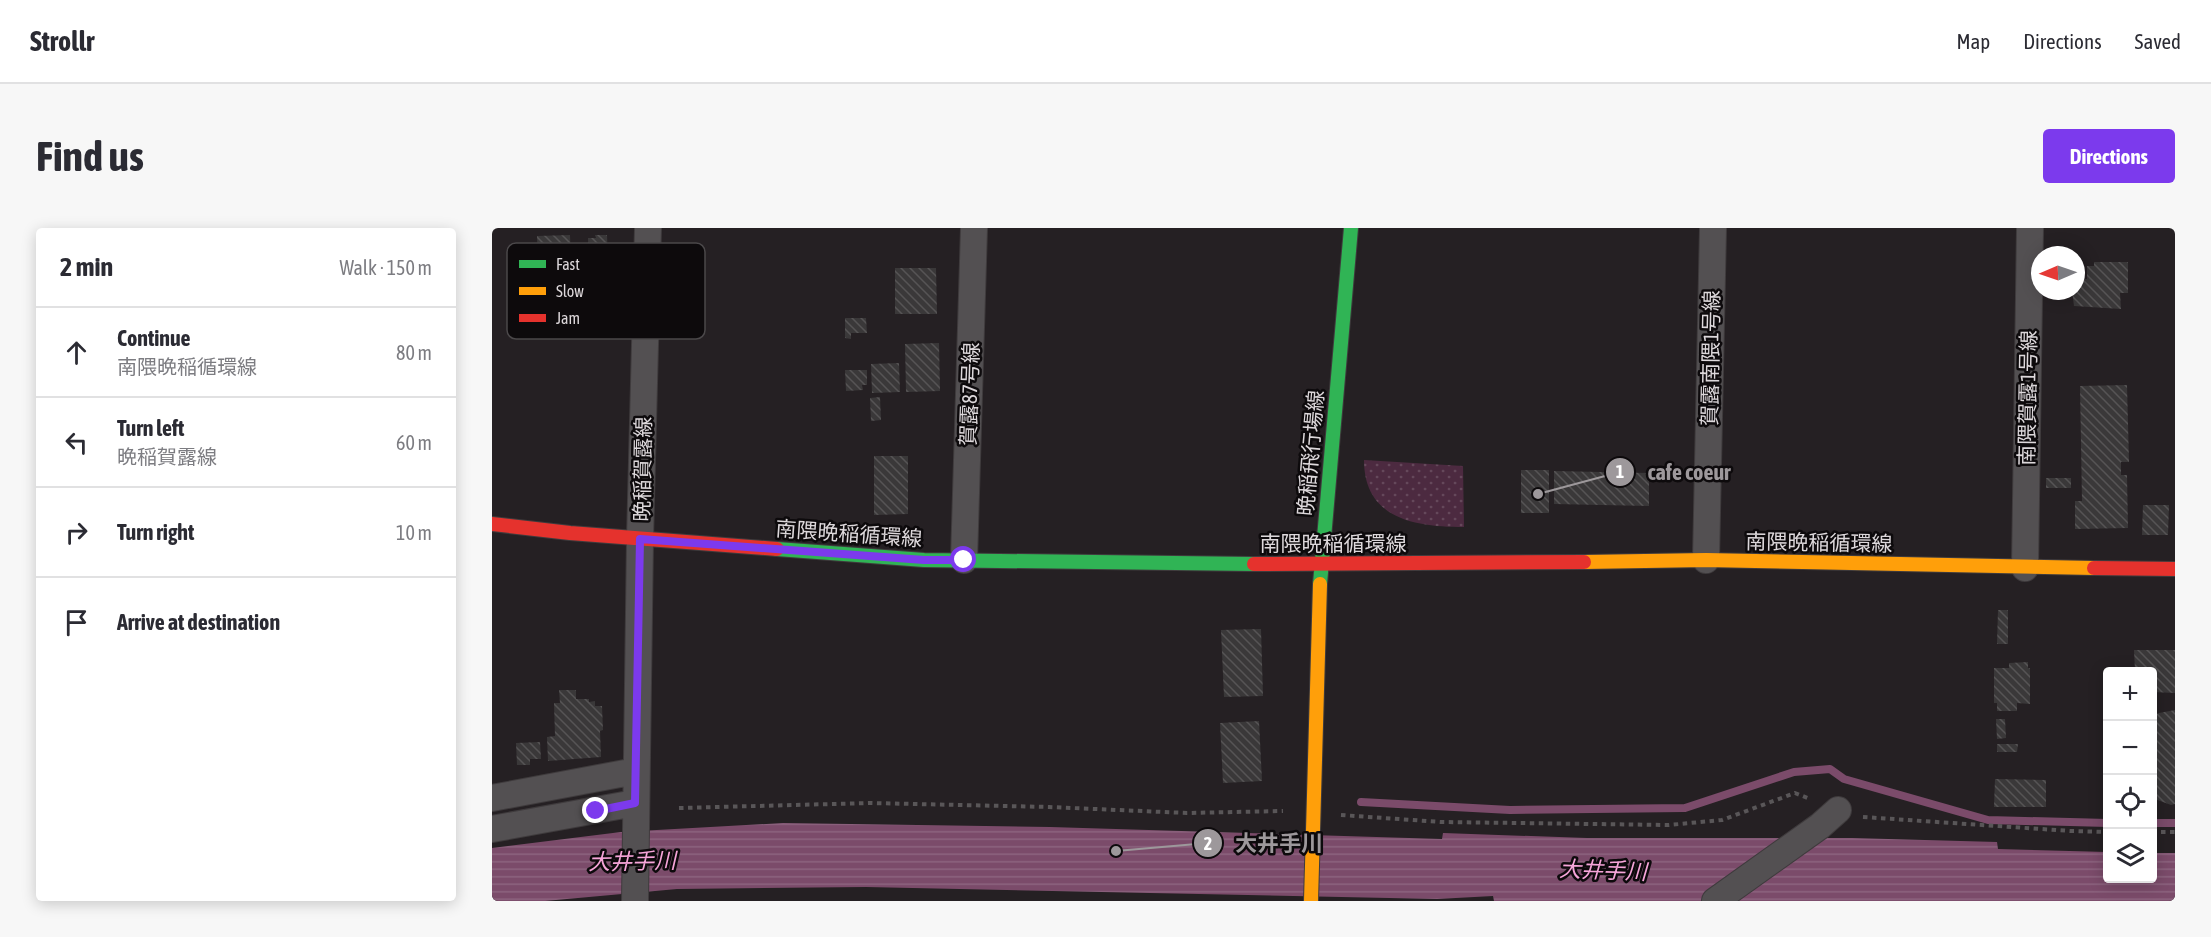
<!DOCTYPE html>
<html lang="en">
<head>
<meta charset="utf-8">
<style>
  :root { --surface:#fff; --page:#f7f7f7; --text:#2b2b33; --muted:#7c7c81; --line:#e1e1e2; --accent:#7c3aed }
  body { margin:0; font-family:"Asap Condensed","Noto Sans JP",sans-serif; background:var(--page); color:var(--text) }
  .controls { position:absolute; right:18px; bottom:18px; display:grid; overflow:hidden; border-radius:6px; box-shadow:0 3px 15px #0003 }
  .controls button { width:54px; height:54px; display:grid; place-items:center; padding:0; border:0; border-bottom:2px solid var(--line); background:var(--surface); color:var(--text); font:30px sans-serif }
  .compass { position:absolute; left:1539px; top:18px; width:54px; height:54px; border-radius:50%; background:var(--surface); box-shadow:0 3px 15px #0003; rotate:268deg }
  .stop { position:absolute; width:18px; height:18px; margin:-14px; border:4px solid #7c3aed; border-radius:50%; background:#fff }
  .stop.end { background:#7c3aed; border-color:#fff; box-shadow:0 2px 6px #0008 }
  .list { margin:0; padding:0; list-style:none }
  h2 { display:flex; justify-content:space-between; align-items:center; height:78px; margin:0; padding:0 24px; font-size:26px }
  h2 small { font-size:20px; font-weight:400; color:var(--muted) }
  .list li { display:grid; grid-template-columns:39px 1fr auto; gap:18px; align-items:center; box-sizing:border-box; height:90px; padding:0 24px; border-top:2px solid var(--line) }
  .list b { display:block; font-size:22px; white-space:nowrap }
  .list p { margin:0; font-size:20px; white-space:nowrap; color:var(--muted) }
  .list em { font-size:20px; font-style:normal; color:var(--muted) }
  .icon { flex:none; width:33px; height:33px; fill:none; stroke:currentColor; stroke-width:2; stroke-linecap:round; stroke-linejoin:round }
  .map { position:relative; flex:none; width:1683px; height:673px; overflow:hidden; border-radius:6px }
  header { display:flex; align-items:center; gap:36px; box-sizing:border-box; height:84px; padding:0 30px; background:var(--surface); border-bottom:2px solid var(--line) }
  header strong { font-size:28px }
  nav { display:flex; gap:33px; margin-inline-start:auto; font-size:21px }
  .intro { display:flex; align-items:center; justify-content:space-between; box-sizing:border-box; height:144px; padding:0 36px }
  h1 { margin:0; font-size:42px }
  .button { padding:15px 27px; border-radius:6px; background:var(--accent); color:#fff; font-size:21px; font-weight:700 }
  main { display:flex; gap:36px; padding:0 36px }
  aside { flex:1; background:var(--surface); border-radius:6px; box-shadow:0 3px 15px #0003 }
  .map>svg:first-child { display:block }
  .grass { fill:url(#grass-dots) }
  .water { fill:url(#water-rules) }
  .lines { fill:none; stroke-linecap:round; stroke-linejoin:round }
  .stream { stroke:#7b4b6a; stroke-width:8 }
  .building { fill:url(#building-back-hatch) }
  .street-casing { stroke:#3f3b3d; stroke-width:28 }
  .fast-casing { stroke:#3f3b3d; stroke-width:16 }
  .slow-casing { stroke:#3f3b3d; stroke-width:16 }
  .jam-casing { stroke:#3f3b3d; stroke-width:16 }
  .path { stroke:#595658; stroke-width:4; stroke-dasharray:4.5 4.5; stroke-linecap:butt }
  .street { stroke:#535052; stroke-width:26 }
  .fast { stroke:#30b455; stroke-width:14 }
  .slow { stroke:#ff9f0a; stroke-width:14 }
  .jam { stroke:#e5322d; stroke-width:14 }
  .route { stroke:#7c3aed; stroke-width:8 }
  .labels { text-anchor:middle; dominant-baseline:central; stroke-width:5; stroke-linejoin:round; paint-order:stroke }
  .street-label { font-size:21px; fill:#ddd8db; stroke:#0d0a0c }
  .water-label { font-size:22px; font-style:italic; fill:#f6a5d9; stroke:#0d0a0c }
  .key { fill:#0d0a0c; stroke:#4b484a; stroke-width:1.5 }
  .key-label { font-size:16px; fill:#ddd8db }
  .leader { fill:none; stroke:#9d989b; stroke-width:2 }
  .callout-dot { fill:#9d989b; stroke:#0d0a0c; stroke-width:2 }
  .mark-label { font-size:18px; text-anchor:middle; font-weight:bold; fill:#fff }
  .callout-label { font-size:22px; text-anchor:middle; font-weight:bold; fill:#9d989b; stroke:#0d0a0c; stroke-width:5; stroke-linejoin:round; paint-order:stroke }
</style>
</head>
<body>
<header>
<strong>Strollr</strong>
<nav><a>Map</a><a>Directions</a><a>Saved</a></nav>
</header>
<div class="intro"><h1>Find us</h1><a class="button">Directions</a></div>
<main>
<aside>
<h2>2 min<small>Walk · 150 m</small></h2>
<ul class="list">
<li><svg class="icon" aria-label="ahead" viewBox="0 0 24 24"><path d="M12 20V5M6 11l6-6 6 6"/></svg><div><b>Continue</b><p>南隈晩稲循環線</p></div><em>80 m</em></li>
<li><svg class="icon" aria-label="left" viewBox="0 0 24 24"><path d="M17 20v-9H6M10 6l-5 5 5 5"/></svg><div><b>Turn left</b><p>晩稲賀露線</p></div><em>60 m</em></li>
<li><svg class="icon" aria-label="right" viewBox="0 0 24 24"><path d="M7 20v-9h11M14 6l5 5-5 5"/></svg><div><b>Turn right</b></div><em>10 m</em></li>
<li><svg class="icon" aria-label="arrive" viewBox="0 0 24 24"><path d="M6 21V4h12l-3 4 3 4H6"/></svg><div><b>Arrive at destination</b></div></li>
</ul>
</aside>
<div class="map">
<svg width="1683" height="673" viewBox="0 0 1683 673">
  <defs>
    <pattern id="grass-dots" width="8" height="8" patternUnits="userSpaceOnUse" patternTransform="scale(1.5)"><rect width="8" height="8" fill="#4c2a40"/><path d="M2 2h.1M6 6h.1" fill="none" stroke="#65485b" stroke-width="1.8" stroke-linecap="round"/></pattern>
    <pattern id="water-rules" width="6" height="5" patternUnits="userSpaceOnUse" patternTransform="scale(1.5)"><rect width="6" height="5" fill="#7b4b6a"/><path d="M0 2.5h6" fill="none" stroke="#8d647f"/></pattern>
    <pattern id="building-back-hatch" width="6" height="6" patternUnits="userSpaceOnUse" patternTransform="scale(1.5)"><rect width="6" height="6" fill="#3a3839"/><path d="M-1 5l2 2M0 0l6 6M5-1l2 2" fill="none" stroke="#565455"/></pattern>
  </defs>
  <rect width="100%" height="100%" fill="#252023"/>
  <path class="grass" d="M 872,232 L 971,238 L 972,299 C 925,299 872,292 872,232 Z"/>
  <path class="water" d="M 291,595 L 558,599 L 950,611 L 951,605 L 1095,610 L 1360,610 L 1505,614 L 1506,621 L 1615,624 L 1616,650 L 1660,650 L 1661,625 L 1683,625 L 1683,673 L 1002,673 L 1001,668 L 945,671 L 374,659 L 185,661 L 53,673 L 0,673 L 0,620 L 129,604 Z"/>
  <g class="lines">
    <path class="stream" d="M 869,574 L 1018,582 L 1193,580 L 1302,544 L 1338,541 L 1352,551 L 1496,592 L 1616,595
      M 1660,595 L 1683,595"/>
  </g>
  <path class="building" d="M 78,7 L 79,33 L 46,34 L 45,8 Z
    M 103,7 L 115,7 L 116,34 L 97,34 L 96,10 L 104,10 Z
    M 1602,34 L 1636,34 L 1636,65 L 1628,65 L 1629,81 L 1582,78 L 1580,63 L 1584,63 L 1584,51 L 1595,51 L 1595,38 L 1602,38 Z
    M 403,40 L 444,40 L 445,86 L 403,86 Z
    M 353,90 L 374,90 L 375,105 L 359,105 L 359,111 L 353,110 Z
    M 447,115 L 448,163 L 414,164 L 413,116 Z
    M 407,135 L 408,164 L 380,165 L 379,136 Z
    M 353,142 L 375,142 L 375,157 L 370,157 L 371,162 L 354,163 Z
    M 1635,157 L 1637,234 L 1629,234 L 1629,247 L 1635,247 L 1636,300 L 1583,301 L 1583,273 L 1590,273 L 1588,158 Z
    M 388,169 L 389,192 L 379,193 L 378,170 Z
    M 382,228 L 416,228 L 416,286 L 382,287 Z
    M 1029,242 L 1057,242 L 1057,285 L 1029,285 Z
    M 1062,243 L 1157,245 L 1157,278 L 1062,276 Z
    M 1554,250 L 1579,250 L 1579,260 L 1554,260 Z
    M 1651,277 L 1677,277 L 1676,307 L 1650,307 Z
    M 1506,382 L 1516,382 L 1516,416 L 1505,416 Z
    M 769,401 L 771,468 L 732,469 L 729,402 Z
    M 1642,422 L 1683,422 L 1683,465 L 1660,464 L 1660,443 L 1643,443 Z
    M 1536,434 L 1536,440 L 1538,440 L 1538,476 L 1525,475 L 1525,483 L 1505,483 L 1505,475 L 1502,475 L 1502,440 L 1517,440 L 1517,435 Z
    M 67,462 L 84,462 L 84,471 L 97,471 L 97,474 L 103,473 L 103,478 L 110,478 L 111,502 L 108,503 L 109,529 L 56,533 L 55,509 L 63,508 L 62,475 L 68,475 Z
    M 1683,482 L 1683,576 L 1679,577 L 1660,570 L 1660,488 L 1667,485 Z
    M 1504,491 L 1513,491 L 1514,510 L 1505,511 Z
    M 767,493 L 770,553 L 731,555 L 728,495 Z
    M 48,514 L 49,531 L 38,531 L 38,537 L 25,537 L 24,515 Z
    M 1505,516 L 1526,516 L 1525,524 L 1505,524 Z
    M 1503,551 L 1554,552 L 1554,579 L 1502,579 Z"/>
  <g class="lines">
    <g class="street-casing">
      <path id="street" d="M 472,332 L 482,0
        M 1214,332 L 1221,0
        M 1533,340 L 1538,0
        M 0,570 L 144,543
        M 0,601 L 143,575
        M 143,673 L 148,311 L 156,0
        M 1223,673 L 1328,598 L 1346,582"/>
    </g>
    <g class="fast-casing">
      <path id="fast" d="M 285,321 L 432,332 L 762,336
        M 828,356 L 859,0"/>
    </g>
    <g class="slow-casing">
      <path id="slow" d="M 1092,334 L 1214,332 L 1602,340
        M 819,673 L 828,356"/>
    </g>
    <g class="jam-casing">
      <path id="jam" d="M 0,296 L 78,305 L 285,321
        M 762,336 L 1092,334
        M 1602,340 L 1683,341"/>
    </g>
    <path class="path" d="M 187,580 L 379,575 L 557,579 L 695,585 L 791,583
      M 849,587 L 949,594 L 1177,597 L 1230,592 L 1303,565 L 1318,571
      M 1371,589 L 1579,603 L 1616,604
      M 1660,604 L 1683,604"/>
    <use href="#street" class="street"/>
    <use href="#fast" class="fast"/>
    <use href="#slow" class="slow"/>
    <use href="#jam" class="jam"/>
  </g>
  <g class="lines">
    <path class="route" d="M 104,583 L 143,575 L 148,311 L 432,332 L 472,332"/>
  </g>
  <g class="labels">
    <g class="street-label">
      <text transform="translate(1218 130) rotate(-89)">賀露南隈1号線</text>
      <text transform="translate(477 166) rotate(-88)">賀露87号線</text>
      <text transform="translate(1535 170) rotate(-89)">南隈賀露1号線</text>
      <text transform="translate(818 225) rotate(-85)">晩稲飛行場線</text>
      <text transform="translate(150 241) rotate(-89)">晩稲賀露線</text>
      <text transform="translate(357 305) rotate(4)">南隈晩稲循環線</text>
      <text transform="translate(1327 314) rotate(1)">南隈晩稲循環線</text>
      <text x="841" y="315">南隈晩稲循環線</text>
    </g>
    <g class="water-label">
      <text transform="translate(140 633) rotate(-1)">大井手川</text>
      <text transform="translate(1111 642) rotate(2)">大井手川</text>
    </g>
  </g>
  <rect x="15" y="15" width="198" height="96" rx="9" class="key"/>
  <rect x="27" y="32" width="27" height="8" fill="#30b455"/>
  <rect x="27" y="59" width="27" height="8" fill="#ff9f0a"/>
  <rect x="27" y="86" width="27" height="8" fill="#e5322d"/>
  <g class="key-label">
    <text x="64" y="42">Fast</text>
    <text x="64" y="69">Slow</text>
    <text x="64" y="96">Jam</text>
  </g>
  <path class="leader" d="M1046 266L1128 244M624 623L716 615"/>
  <g class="callout-dot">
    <circle cx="1046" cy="266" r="6"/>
    <circle cx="624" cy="623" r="6"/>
    <circle cx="1128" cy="244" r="15"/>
    <circle cx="716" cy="615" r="15"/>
  </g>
  <g class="mark-label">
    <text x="1128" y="250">1</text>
    <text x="716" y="622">2</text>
  </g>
  <g class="callout-label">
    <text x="1197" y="252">cafe coeur</text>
    <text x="787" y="623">大井手川</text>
  </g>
</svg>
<div class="controls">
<button>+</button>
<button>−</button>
<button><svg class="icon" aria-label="locate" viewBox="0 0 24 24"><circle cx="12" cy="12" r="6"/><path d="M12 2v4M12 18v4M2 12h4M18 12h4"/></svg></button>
<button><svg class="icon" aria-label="layers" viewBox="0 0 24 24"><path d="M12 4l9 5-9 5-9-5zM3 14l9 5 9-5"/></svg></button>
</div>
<svg class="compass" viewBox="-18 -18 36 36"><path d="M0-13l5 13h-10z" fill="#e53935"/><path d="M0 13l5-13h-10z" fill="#7c7c81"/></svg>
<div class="stop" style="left:472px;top:332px"></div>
<div class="stop end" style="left:104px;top:583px"></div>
</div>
</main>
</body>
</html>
